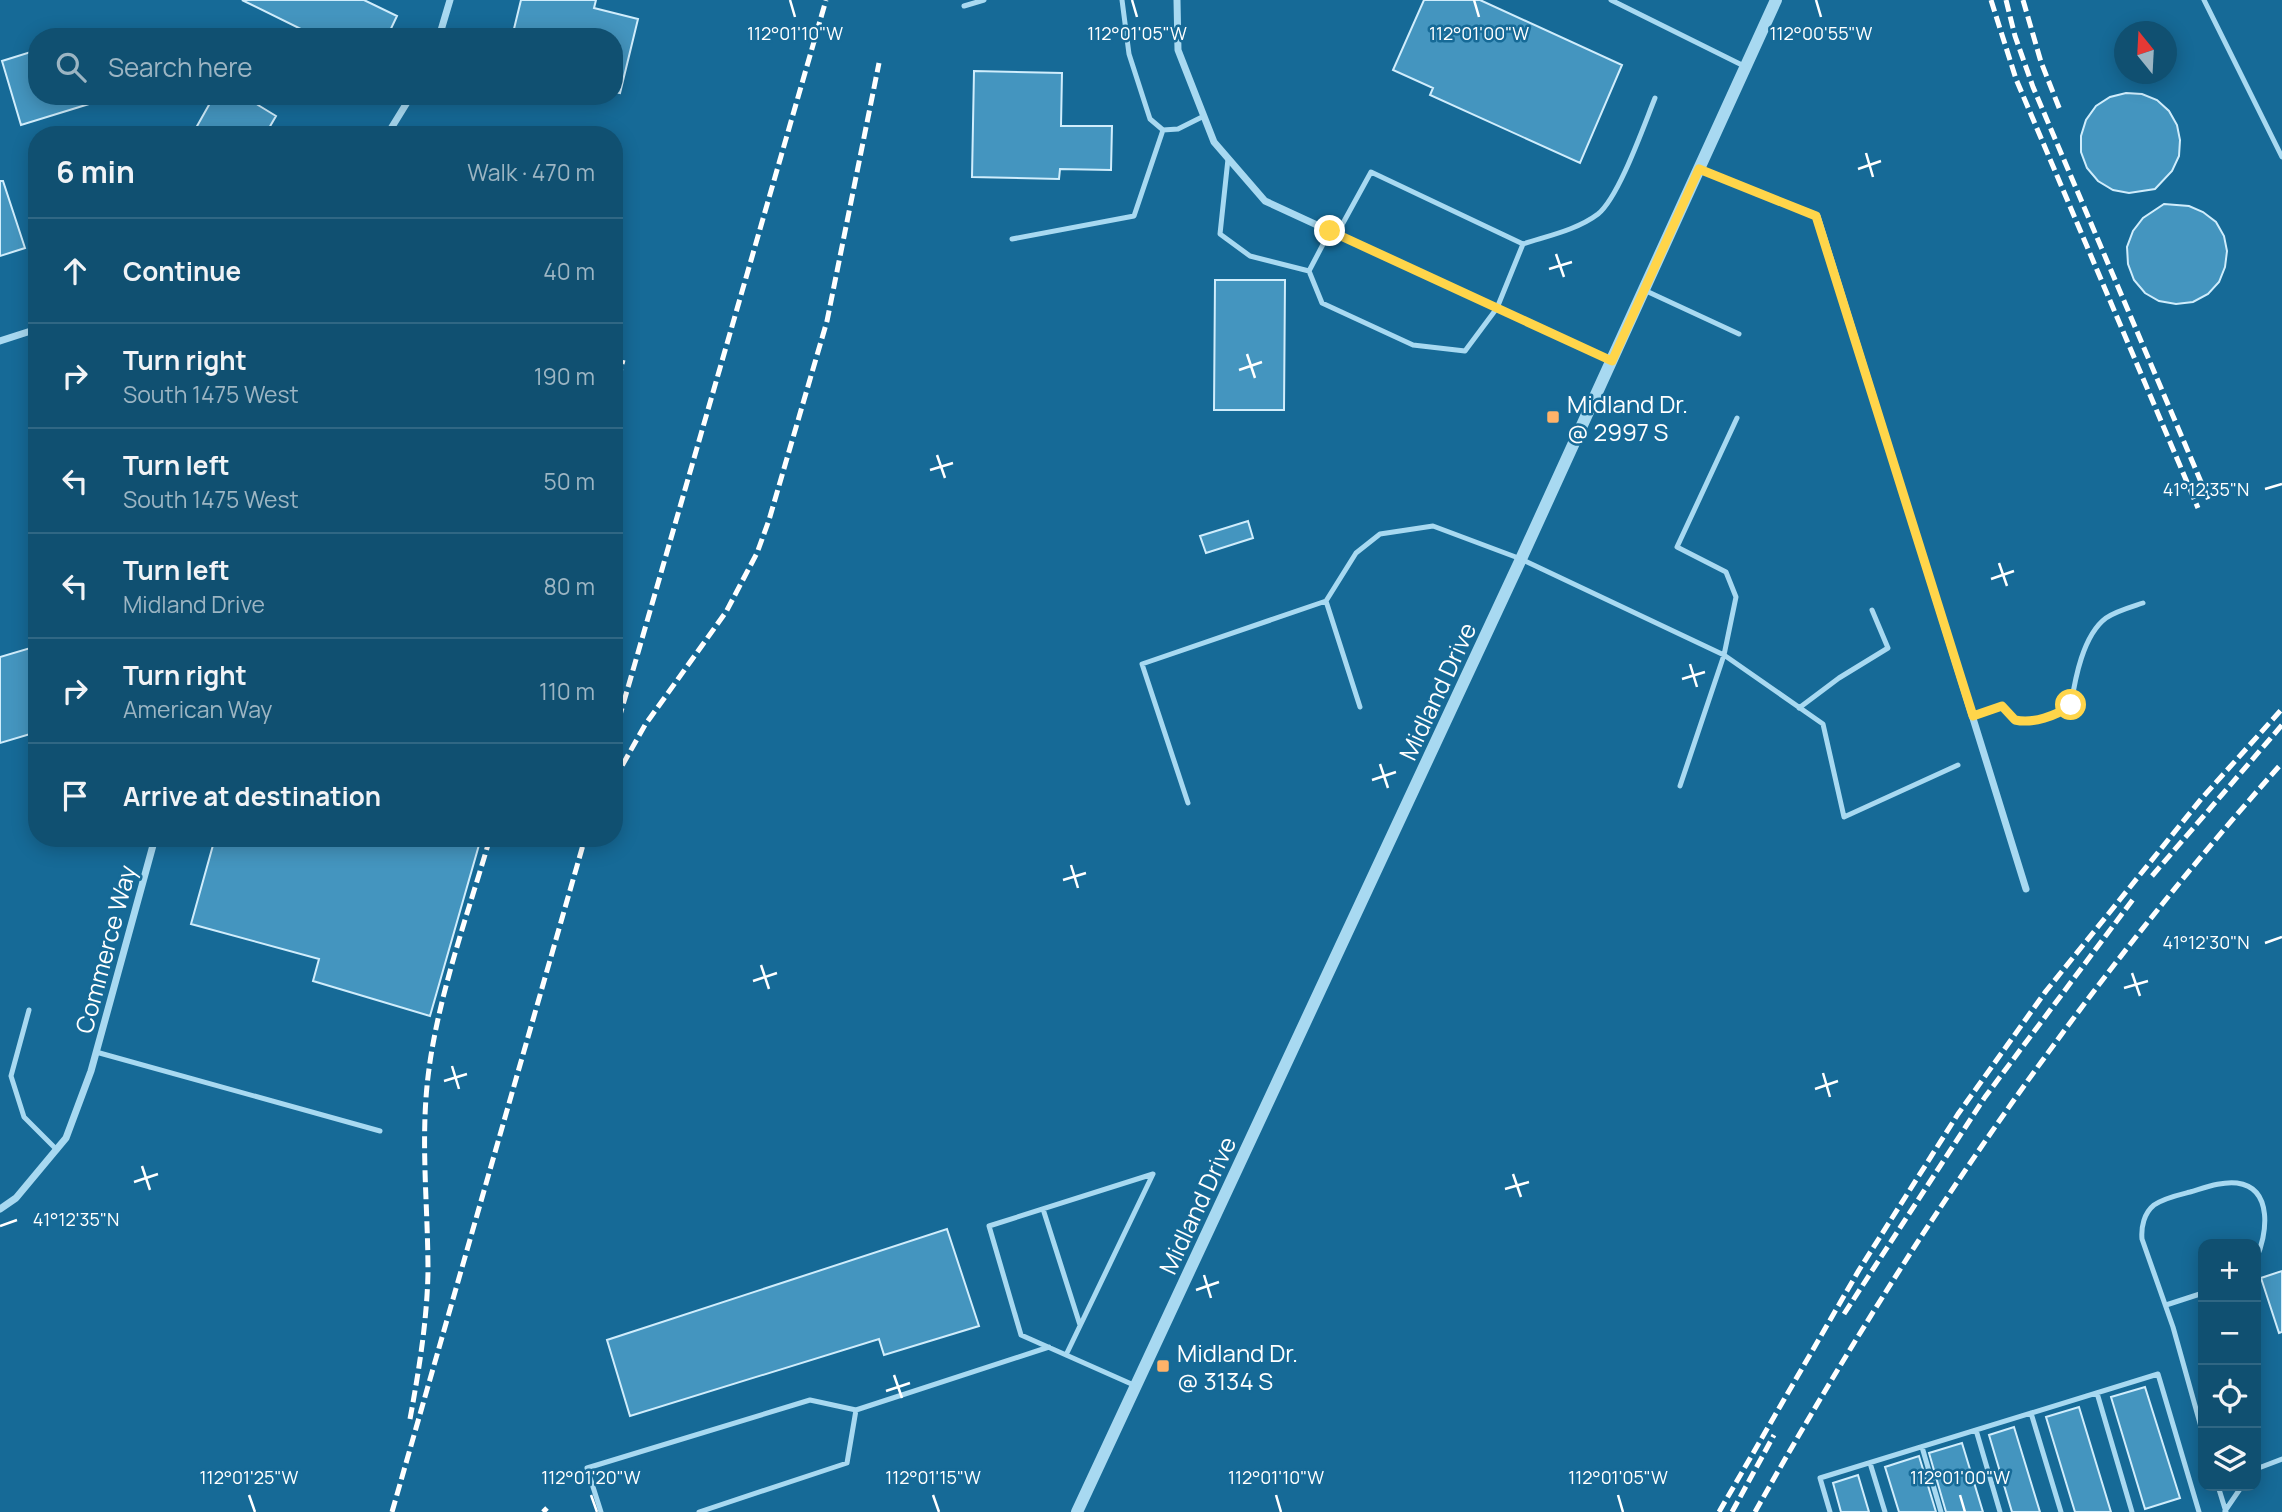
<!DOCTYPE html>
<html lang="en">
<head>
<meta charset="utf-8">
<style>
  :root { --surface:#105071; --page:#195776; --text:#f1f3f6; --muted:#9cb5c3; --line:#306784 }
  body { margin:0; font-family:Manrope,sans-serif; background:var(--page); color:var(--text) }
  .controls { position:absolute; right:21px; bottom:21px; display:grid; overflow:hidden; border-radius:14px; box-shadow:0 4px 18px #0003 }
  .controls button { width:63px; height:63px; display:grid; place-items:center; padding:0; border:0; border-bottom:2px solid var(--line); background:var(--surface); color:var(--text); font:35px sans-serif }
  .compass { position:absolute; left:2114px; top:21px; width:63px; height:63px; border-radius:50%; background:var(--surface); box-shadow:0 4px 18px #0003; rotate:342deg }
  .stop { position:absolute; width:21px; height:21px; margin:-16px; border:5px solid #ffd54a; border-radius:50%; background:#fff }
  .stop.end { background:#ffd54a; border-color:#fff; box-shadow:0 2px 7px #0008 }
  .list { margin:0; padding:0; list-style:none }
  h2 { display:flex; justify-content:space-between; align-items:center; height:91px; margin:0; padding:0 28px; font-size:30px }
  h2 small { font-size:23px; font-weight:400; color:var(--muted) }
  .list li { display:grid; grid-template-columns:46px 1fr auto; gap:21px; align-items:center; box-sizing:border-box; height:105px; padding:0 28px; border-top:2px solid var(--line) }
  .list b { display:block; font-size:26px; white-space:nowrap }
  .list p { margin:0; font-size:23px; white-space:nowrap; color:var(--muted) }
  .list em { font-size:23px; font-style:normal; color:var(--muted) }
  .icon { flex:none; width:38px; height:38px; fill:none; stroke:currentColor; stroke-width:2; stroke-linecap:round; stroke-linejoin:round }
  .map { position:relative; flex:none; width:2282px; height:1512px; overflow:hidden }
  .search { position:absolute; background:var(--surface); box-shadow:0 4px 18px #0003; left:28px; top:28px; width:595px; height:77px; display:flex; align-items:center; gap:18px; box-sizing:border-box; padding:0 24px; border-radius:28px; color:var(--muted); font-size:26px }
  .panel { position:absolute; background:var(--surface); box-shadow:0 4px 18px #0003; left:28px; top:126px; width:595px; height:721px; border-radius:28px }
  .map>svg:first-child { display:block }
  .building { fill:#4495bf; stroke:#d0edfc; stroke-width:2 }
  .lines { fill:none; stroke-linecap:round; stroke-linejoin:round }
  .service { stroke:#a8d9f1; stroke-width:5 }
  .minor { stroke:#a8d9f1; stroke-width:7 }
  .tertiary { stroke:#a8d9f1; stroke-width:12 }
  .rail { stroke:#fff; stroke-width:5; stroke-dasharray:12 5; stroke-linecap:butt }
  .route { stroke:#ffd54a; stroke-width:9 }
  .ticks { fill:none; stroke:#fff; stroke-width:2.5 }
  .poi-dot { fill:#ffb369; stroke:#166a97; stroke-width:2.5 }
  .labels { text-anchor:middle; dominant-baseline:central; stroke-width:5; stroke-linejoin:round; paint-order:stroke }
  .poi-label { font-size:24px; fill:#fff; stroke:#166a97; text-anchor:start }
  .street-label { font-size:24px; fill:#fff; stroke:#166a97 }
  .ticks-label { font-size:18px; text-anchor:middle; fill:#fff; stroke:#166a97; stroke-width:5; stroke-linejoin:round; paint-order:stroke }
</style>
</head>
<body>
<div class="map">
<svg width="2282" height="1512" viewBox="0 0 2282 1512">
  <rect width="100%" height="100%" fill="#166a97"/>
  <path class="building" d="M 242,0 L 364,0 L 397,16 L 387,37 L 317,37 Z
    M 521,0 L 596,0 L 594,8 L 638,19 L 620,93 L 614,92 L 614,37 L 512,37 Z
    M 1424,0 L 1480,0 L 1622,65 L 1580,163 L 1430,95 L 1433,88 L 1393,70 Z
    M 37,50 L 37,96 L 101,96 L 102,100 L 21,125 L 2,61 Z
    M 974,71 L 1062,73 L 1061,126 L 1112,126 L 1111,170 L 1060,169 L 1059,179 L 972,177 Z
    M 2126,93 L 2142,94 L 2157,100 L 2169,111 L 2177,125 L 2180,140 L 2179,156 L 2172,171 L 2155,189 L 2129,193 L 2113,190 L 2098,181 L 2087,168 L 2081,152 L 2081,136 L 2086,120 L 2096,106 L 2110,97 Z
    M 214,96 L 264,96 L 258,105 L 276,116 L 265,135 L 192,135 Z
    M 0,181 L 3,181 L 25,248 L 0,256 Z
    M 2164,204 L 2189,206 L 2203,212 L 2216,222 L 2224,236 L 2227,251 L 2225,267 L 2219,282 L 2208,294 L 2193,302 L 2176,304 L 2159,301 L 2145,293 L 2134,280 L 2128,264 L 2127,247 L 2133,231 L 2143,218 Z
    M 1215,280 L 1285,280 L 1284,410 L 1214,410 Z
    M 1248,521 L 1253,538 L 1206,553 L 1200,536 Z
    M 37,646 L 37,732 L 0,743 L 0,657 Z
    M 215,838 L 481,838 L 430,1016 L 313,981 L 319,959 L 191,924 Z
    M 947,1229 L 979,1326 L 884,1355 L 879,1339 L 630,1416 L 607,1340 Z
    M 2282,1271 L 2282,1332 L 2279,1333 L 2261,1278 Z
    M 2145,1387 L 2180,1498 L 2145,1509 L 2111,1397 Z
    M 2079,1407 L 2111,1512 L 2075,1512 L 2046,1417 Z
    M 2014,1427 L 2040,1512 L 2012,1512 L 1989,1435 Z
    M 1962,1443 L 1983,1512 L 1946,1512 L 1929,1453 Z
    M 1919,1456 L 1936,1512 L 1899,1512 L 1885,1467 Z
    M 1858,1475 L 1869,1512 L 1841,1512 L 1833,1483 Z"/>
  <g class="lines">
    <path class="service" d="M 1122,0 L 1129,54 L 1150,119 L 1163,130 L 1178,129 L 1204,116
      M 1611,0 L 1746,67
      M 2204,0 L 2282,157
      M 964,6 L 984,0
      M 1228,159 L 1220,234 L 1250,256 L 1309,271
      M 1330,231 L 1309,271 L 1322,303 L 1413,345 L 1465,351 L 1497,308 L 1523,244 L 1371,172 L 1337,234
      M 1012,239 L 1134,216 L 1163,130
      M 1523,244 C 1547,236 1577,230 1598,214 C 1619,197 1644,125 1655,98
      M 1644,290 L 1739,334
      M 1360,707 L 1326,601 L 1356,553 L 1380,534 L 1433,526 L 1521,559 L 1724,655 L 1823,724 L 1844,817 L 1958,765
      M 1799,708 L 1839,678 L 1888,648 L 1872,610
      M 1973,715 L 2002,706 L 2015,721 C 2033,724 2056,716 2071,705 C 2075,679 2083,635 2106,618 C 2116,611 2131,607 2143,603
      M 1680,786 L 1724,655 L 1736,597 L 1726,572 L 1677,547 L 1737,418
      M 1188,803 L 1142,664 L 1326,601
      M 29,1010 L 11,1076 L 24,1117 L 57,1150
      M 96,1052 L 380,1131
      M 1043,1209 L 1080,1325
      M 2166,1305 L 2203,1293
      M 1066,1355 L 1153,1174 L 989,1226 L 1021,1335 L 1136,1386
      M 2097,1393 L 2132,1512
      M 2031,1413 L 2061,1512
      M 1976,1430 L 2000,1512
      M 2203,1434 L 2173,1327 L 2142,1239 C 2141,1227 2144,1213 2154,1205 C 2164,1198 2178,1195 2190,1192 C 2204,1188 2222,1181 2237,1183 C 2274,1188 2267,1236 2256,1259
      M 1922,1447 L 1941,1512
      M 1870,1463 L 1885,1512
      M 2256,1469 L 2282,1459
      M 2218,1486 L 2226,1512
      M 2225,1511 L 2242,1486
      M 601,1512 L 587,1468 L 810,1400 L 856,1410 L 1049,1347
      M 699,1512 L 847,1463 L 856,1410
      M 1830,1512 L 1820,1478 L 2158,1374 L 2199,1512"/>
    <path class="minor" d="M 1177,0 L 1178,50 L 1214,142 L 1265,201 L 1612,361
      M 439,37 L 450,0
      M 387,135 L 411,96
      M 1699,169 L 1817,216 L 2026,889
      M 0,341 L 37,329
      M 0,1209 L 16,1198 L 66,1138 L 91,1071 L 155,838"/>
    <path class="tertiary" d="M 1077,1512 L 1521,559 L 1776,0"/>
    <path class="rail" d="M 1991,0 L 2016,79 L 2198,508
      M 2006,0 L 2015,36 L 2033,87 L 2210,503
      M 2023,0 L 2041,62 L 2060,110
      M 614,397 L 623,360
      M 614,736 L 826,0
      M 614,780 L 645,725 L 726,612 L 757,553 L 769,520 L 827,321 L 879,63
      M 2152,876 L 2282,725
      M 1844,1314 L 1985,1097 L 2134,898
      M 410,1419 C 419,1370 427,1321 428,1272 C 428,1209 421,1148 427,1086 C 435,1004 467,917 490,838
      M 392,1512 L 585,838
      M 543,1512 L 547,1508
      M 1719,1512 L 1859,1270 L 1958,1114 L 2046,991 L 2202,798 L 2282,709
      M 1732,1512 L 1774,1435
      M 1755,1512 C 1907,1241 2075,995 2282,763"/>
  </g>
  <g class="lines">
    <path class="route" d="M 1330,231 L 1612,361 L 1699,169 L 1816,216 L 1973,716 L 2002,706 L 2015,720 C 2033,724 2056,716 2071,705"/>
  </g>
  <path class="ticks" d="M 790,0 L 795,17M 1132,0 L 1137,17M 1474,0 L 1479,17M 1816,0 L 1821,17M 1866,153 L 1873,177M 1858,169 L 1881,161M 1556,254 L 1564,277M 1549,269 L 1572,262M 1247,354 L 1255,378M 1239,370 L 1262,362M 937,455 L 945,478M 930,470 L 953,463M 2265,489 L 2282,484M 1999,563 L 2007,586M 1991,579 L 2014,571M 1690,664 L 1697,687M 1682,679 L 1705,672M 1380,764 L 1388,788M 1372,780 L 1396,772M 1071,865 L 1078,888M 1063,880 L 1086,873M 2265,943 L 2282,937M 761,965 L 769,989M 2132,973 L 2140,996M 753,981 L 777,973M 2124,988 L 2148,981M 452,1066 L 459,1089M 1823,1073 L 1830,1097M 444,1081 L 467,1074M 1815,1089 L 1838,1081M 142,1166 L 150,1190M 1513,1174 L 1521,1197M 134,1182 L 158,1174M 1505,1189 L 1529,1182M 0,1226 L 17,1220M 1204,1275 L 1211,1298M 1196,1290 L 1219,1282M 894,1375 L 902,1398M 886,1391 L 910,1383M 249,1495 L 255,1512M 591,1495 L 597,1512M 933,1495 L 939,1512M 1276,1495 L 1281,1512M 1618,1495 L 1623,1512M 1960,1495 L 1965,1512"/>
  <g class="poi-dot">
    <rect x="1546" y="410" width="14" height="14" rx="3.5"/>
    <rect x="1156" y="1359" width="14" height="14" rx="3.5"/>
  </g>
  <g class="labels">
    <g class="poi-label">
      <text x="1567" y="403">Midland Dr.<tspan x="1567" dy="28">@ 2997 S</tspan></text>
      <text x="1177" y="1352">Midland Dr.<tspan x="1177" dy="28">@ 3134 S</tspan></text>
    </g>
    <g class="street-label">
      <text transform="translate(1437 691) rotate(-65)">Midland Drive</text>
      <text transform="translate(105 949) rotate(-75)">Commerce Way</text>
      <text transform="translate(1197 1205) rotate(-65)">Midland Drive</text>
    </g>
  </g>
  <g class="ticks-label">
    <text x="795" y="40">112°01'10"W</text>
    <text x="1137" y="40">112°01'05"W</text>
    <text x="1479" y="40">112°01'00"W</text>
    <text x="1821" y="40">112°00'55"W</text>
    <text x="2206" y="496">41°12'35"N</text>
    <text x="2206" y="949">41°12'30"N</text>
    <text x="76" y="1226">41°12'35"N</text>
    <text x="249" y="1484">112°01'25"W</text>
    <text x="591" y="1484">112°01'20"W</text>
    <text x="933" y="1484">112°01'15"W</text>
    <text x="1276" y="1484">112°01'10"W</text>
    <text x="1618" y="1484">112°01'05"W</text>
    <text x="1960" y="1484">112°01'00"W</text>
  </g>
</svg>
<div class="controls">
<button>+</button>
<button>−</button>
<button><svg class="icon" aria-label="locate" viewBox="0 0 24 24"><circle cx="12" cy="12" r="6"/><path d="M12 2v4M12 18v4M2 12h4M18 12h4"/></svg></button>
<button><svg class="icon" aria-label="layers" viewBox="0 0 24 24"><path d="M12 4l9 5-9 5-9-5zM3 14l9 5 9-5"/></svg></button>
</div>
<svg class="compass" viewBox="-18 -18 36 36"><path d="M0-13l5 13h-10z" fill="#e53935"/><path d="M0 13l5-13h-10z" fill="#9cb5c3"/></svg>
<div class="stop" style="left:2071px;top:705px"></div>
<div class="stop end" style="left:1330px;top:231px"></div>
<div class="search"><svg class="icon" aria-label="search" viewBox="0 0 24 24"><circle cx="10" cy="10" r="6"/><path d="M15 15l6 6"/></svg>Search here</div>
<section class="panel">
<h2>6 min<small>Walk · 470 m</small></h2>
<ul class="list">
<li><svg class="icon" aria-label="ahead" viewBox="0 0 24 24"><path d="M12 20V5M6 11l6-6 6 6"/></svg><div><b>Continue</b></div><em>40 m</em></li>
<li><svg class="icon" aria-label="right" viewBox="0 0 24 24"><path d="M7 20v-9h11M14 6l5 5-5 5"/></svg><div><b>Turn right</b><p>South 1475 West</p></div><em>190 m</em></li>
<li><svg class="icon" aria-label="left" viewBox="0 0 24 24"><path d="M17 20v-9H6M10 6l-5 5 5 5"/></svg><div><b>Turn left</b><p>South 1475 West</p></div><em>50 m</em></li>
<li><svg class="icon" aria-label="left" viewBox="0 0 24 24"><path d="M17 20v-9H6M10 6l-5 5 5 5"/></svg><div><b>Turn left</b><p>Midland Drive</p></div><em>80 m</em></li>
<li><svg class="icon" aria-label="right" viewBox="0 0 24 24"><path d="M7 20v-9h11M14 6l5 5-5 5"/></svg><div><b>Turn right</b><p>American Way</p></div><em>110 m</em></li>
<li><svg class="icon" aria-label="arrive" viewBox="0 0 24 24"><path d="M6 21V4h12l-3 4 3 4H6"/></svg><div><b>Arrive at destination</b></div></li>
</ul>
</section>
</div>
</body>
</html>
